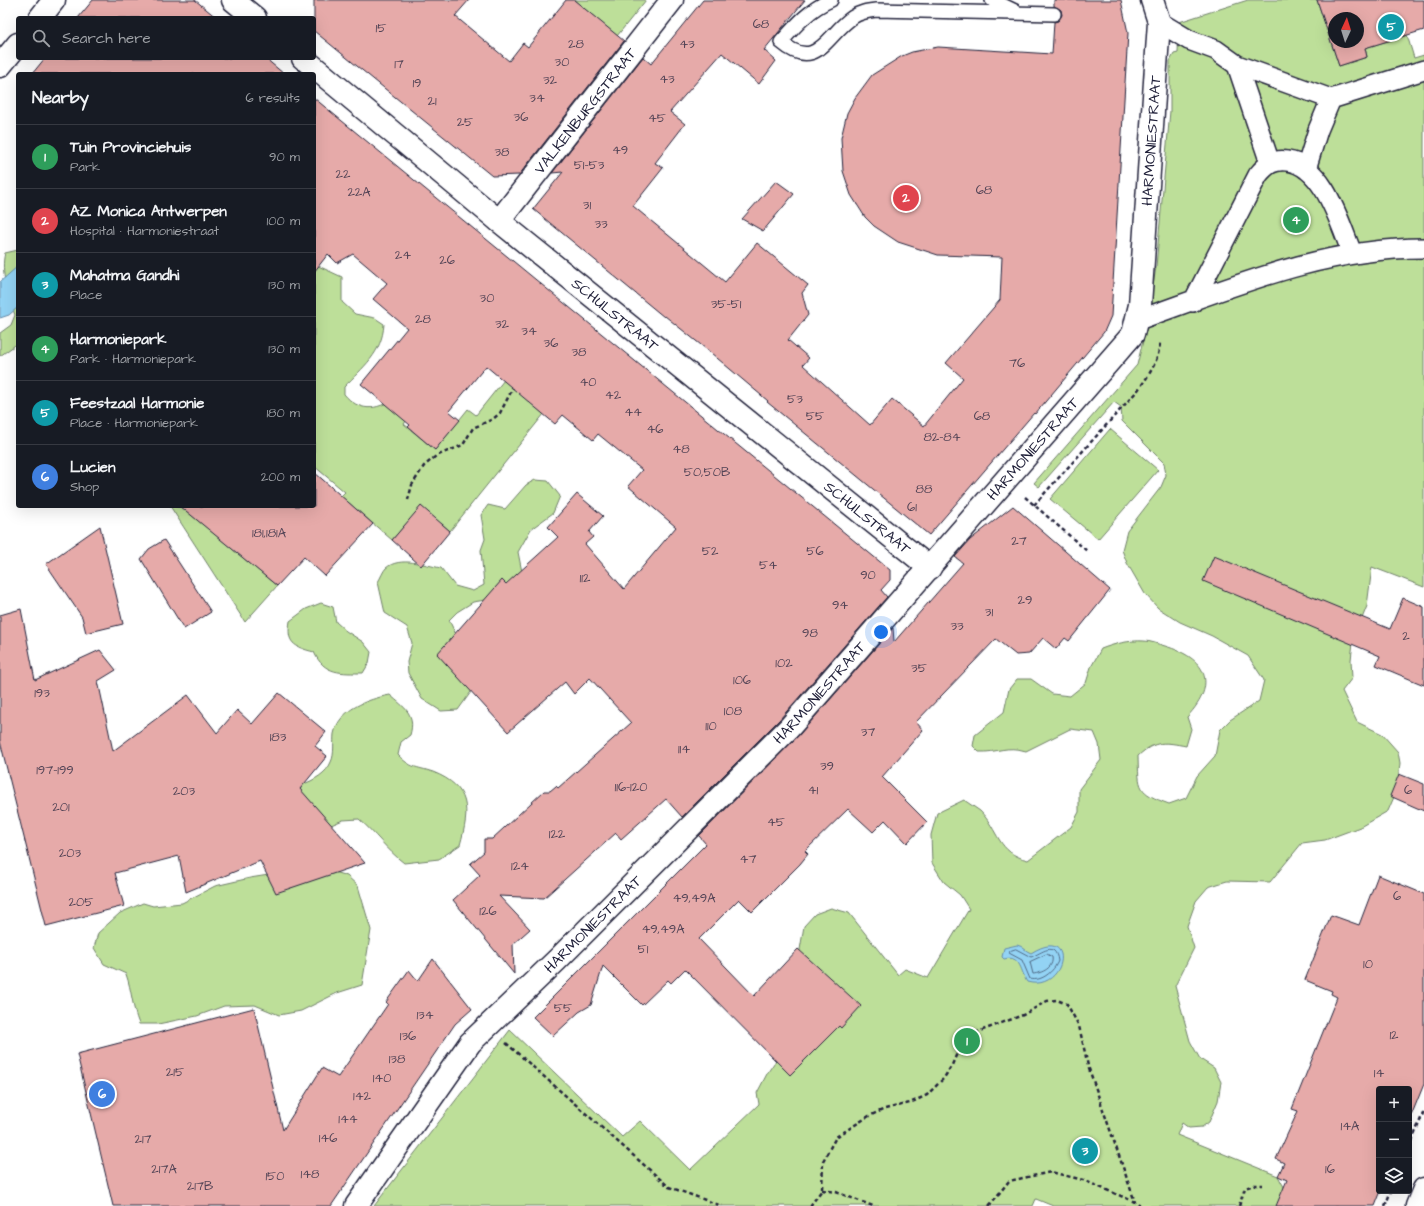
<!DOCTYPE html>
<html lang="en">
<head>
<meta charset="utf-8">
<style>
  :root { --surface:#171b24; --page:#20242c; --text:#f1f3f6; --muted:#9ea1a6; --line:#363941; --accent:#d1495b }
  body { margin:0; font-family:"Architects Daughter",sans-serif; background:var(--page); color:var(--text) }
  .controls { position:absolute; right:12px; bottom:12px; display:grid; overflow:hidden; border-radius:4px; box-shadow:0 4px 16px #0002 }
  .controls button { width:36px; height:36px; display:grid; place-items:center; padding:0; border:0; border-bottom:1px solid var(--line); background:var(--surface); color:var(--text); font:20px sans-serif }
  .compass { position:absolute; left:1328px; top:12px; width:36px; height:36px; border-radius:50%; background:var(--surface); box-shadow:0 4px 16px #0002; rotate:4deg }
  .you { position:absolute; left:881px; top:632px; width:14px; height:14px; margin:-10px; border:3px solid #fff; border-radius:50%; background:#1a73e8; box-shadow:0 0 0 6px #1a73e833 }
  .badge { display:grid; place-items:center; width:26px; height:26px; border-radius:50%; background:var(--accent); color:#fff; font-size:13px; font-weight:700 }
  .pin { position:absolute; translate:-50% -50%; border:2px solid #fff; box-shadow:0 1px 4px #0006 }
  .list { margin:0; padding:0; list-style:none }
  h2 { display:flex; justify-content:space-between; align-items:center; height:52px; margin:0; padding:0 16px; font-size:17px }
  h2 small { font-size:13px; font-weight:400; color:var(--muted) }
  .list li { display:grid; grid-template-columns:26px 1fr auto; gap:12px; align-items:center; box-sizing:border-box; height:64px; padding:0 16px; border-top:1px solid var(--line) }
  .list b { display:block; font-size:15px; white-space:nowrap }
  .list p { margin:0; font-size:13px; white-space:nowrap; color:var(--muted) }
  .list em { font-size:13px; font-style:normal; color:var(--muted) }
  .icon { flex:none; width:22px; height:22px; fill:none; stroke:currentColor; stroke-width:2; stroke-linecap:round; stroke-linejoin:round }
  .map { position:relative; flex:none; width:1424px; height:1206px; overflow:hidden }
  .search { position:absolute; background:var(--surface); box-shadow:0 4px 16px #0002; left:16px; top:16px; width:300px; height:44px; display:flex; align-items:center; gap:10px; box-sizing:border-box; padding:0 14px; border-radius:4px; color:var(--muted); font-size:15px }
  .panel { position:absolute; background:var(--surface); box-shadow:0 4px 16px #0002; left:16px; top:72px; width:300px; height:436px; border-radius:4px }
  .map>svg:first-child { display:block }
  .green { fill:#bddf99; stroke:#70806a }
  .water { fill:#93d3f4; stroke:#668caa }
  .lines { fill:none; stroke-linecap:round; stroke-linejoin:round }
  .shore { stroke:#4f6985; stroke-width:1 }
  .building { fill:#e6aaa9; stroke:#22223b; fill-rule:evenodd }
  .service-casing { stroke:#22223b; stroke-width:16 }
  .pedestrian-casing { stroke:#22223b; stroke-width:22 }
  .minor-casing { stroke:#22223b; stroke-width:25 }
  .secondary-casing { stroke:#22223b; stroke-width:25 }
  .path { stroke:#22223b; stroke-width:2.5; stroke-dasharray:4 3; stroke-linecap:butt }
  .service { stroke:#fff; stroke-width:13 }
  .pedestrian { stroke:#fff; stroke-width:19 }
  .minor { stroke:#fff; stroke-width:22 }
  .secondary { stroke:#fff; stroke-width:22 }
  .labels { text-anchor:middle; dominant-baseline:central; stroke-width:3.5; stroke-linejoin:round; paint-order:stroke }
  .number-label { font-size:13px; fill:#534456 }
  .street-label { font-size:15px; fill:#22223b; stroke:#fff }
</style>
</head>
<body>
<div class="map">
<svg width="1424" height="1206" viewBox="0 0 1424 1206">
  <rect width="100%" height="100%" fill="#fff"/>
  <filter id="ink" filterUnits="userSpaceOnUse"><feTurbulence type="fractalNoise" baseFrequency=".025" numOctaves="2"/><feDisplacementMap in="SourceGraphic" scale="8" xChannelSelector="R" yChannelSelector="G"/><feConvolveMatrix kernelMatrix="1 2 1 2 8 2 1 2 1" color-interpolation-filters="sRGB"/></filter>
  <g filter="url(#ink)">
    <path class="green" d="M 574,0 L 646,0 L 617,36 Z
      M 1248,0 L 1317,0 L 1339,66 L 1367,57 L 1365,48 L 1407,35 L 1414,58 L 1424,55 L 1424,587 L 1372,567 L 1367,606 L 1359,626 L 1354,633 L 1351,660 L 1352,678 L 1342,691 L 1357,722 L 1382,734 L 1398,752 L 1400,763 L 1397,790 L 1388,811 L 1360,827 L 1325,840 L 1302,843 L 1270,882 L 1227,881 L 1208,887 L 1196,901 L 1187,926 L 1194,948 L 1175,986 L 1190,1041 L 1200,1059 L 1214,1068 L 1221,1082 L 1218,1101 L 1209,1122 L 1202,1127 L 1189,1128 L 1182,1123 L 1177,1135 L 1278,1176 L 1284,1187 L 1282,1206 L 1053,1206 L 1036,1199 L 1033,1206 L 374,1206 L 510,1030 L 622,1137 L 640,1121 L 690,1170 L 759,1104 L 757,1093 L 768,1072 L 783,1050 L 804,926 L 815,914 L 831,908 L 849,913 L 898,975 L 905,969 L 928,978 L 969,909 L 960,895 L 944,882 L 932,863 L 931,835 L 937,813 L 964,800 C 969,804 975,807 980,811 C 999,830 997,853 1028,860 L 1071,827 L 1079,812 L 1079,789 L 1101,760 L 1099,744 L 1094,732 L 1070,729 L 1026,751 C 1006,745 998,753 979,752 L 973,746 L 975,735 L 1004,712 L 1009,689 L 1017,679 L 1031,679 L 1052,694 L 1070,696 L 1086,683 L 1091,667 L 1101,649 C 1114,644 1129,640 1144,641 C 1150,641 1158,644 1165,646 C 1206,658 1219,683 1187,717 L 1191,729 L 1186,746 C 1165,742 1155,740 1138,756 C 1139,789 1137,792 1169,804 L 1186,798 L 1197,776 L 1215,756 L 1220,730 L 1230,720 L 1259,701 L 1264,680 L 1248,656 L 1212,636 L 1180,622 L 1158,608 L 1145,594 L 1127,563 L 1122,550 L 1127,531 L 1161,487 L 1166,475 L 1164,463 L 1122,421 L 1121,407 L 1114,402 L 1039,487 L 1034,483 L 1137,365 L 1147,325 L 1156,267 L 1170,111 L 1170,61 L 1174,54 L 1178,53 L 1179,22 Z
      M 18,250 L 18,343 L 0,356 L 0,333 L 11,325 L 15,315 C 8,296 0,271 5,253 Z
      M 314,264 L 342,277 L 342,302 L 355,314 L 375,318 L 384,324 C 382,354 363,367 344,387 L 344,394 C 359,412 376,411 395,398 L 409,417 L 404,424 L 435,450 L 468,409 L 476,415 L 504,380 L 544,414 L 450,531 L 441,523 L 437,529 L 406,524 L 392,540 L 341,496 L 345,492 L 314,466 Z
      M 1110,429 L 1158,470 L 1098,539 L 1050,499 Z
      M 535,480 L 548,481 L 560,496 L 553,513 L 531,529 L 518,552 L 523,577 L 492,599 L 473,602 L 457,612 L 449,620 L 461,645 L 481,678 L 458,710 L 441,711 L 422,699 L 408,673 L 407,662 L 412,643 L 407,627 L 385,613 L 378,582 C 381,577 383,571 386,568 C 400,556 425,565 441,568 L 455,586 L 473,591 L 484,585 L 481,550 L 485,539 L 481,515 L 488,505 L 505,509 L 526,485 Z
      M 170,506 L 183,508 L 277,586 L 245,622 Z
      M 321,603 L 333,607 L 336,622 L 346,631 L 363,642 L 371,652 L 369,663 L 363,673 C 342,673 324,675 314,652 C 294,647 286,643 290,621 L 306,609 Z
      M 390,695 C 405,708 416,714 410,735 L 401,742 L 398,755 C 412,769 415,766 433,772 C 471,787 470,810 460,845 L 439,859 L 404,863 C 387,850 375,833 359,819 L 343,820 L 324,828 L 299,792 L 303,784 C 313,781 327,773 331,762 C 335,754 333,742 334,734 C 339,709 368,699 390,695 Z
      M 318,867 L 347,876 L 358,886 L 371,930 L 362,985 L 337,993 L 301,1011 L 279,1015 L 255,1005 L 224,1006 L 197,1016 L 158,1024 L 139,1024 C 132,1007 132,991 126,974 L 104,964 L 94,948 L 98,933 L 120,913 L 143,903 L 153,906 L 182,903 L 215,886 L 250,878 Z"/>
    <path class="water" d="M 18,266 L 18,307 L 9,315 L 0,318 L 0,282 Z
      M 1017,945 C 1023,946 1025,951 1031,953 C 1077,924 1067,993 1027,982 C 1021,973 1021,954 1004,959 L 1002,957 L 1004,948 Z"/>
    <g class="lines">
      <path class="shore" d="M 1016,949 L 1031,957 C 1042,953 1055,940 1058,961 C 1054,971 1042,982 1030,979 L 1022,960 L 1009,953 L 1010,951 Z
        M 1047,954 L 1052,957 C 1054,968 1042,973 1033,974 L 1030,962 Z"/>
    </g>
    <path class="building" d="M 93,0 L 195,0 L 217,18 L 78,18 Z
      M 314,0 L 469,0 L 455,16 L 509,61 L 523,43 L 528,47 L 566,0 L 574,0 L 624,41 L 519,175 L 492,176 L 314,31 Z
      M 703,0 L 805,0 L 764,50 L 776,61 L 759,84 L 722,53 L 670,112 L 685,124 L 655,163 L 663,168 L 633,206 L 725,282 L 757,243 L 808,285 L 802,293 L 808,315 L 788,340 L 809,358 L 803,365 L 870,425 L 892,399 L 924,426 L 963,378 L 946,363 L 1000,300 L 1002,257 L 938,255 L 898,242 L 874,226 L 865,217 L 851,195 L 843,171 L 841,138 L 847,113 L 855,98 L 872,75 L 902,56 L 912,52 L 938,47 L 1052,54 L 1054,22 L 1058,21 L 1062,15 L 1061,10 L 1054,6 L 1054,0 L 1121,0 L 1128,33 L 1111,316 L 1104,332 L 1035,414 L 1034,413 L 929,535 L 767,402 L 768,401 L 711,353 L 665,316 L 664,317 L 533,209 L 563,172 L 552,173 L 643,57 L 651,64 Z
      M 1317,0 L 1424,0 L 1424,30 L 1365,48 L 1367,57 L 1339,66 ZM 1334,18 L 1358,18 L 1358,42 L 1334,42 Z
      M 45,58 L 265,58 L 284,74 L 32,74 Z
      M 314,98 L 890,570 L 890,580 L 881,590 L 887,597 L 780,719 L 682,817 L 666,799 L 621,839 L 616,833 L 544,898 L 499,896 L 530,929 L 513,944 L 514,974 L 453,900 L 480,875 L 470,864 L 484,852 L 484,839 L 492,839 L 544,791 L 550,791 L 556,786 L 558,788 L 631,723 L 590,678 L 574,694 L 565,682 L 508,732 L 437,654 L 502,580 L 506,584 L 558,537 L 548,527 L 577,494 L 603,516 L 589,532 L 593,537 L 585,544 L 624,589 L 676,527 L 628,486 L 642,470 L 598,434 L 593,440 L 563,415 L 555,424 L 486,366 L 449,411 L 460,420 L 435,450 L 408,427 L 410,425 L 361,384 L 407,328 L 373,299 L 387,283 L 353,254 L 337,263 L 328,254 L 314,272 Z
      M 776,181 L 794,194 L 763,231 L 742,219 Z
      M 314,472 L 373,524 L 325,576 L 304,557 L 277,586 L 180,506 L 314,506 Z
      M 421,506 L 450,531 L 421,566 L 392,540 Z
      M 1013,506 L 1110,590 L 1069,641 L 1065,638 L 1056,649 L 1043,638 L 1029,654 L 1016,655 L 996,639 L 916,722 L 923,730 L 882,777 L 927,822 L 907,843 L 885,820 L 873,832 L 848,809 L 805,851 L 808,854 L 800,864 L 752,912 L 739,899 L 699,939 L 754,996 L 798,949 L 861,1006 L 841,1028 L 839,1026 L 790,1075 L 685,969 L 671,983 L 668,980 L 642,1005 L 603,966 L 591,1005 L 579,1012 L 553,1036 L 533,1017 L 706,844 L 699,836 L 798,736 L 893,628 L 894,642 L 963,563 L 955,557 L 970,540 Z
      M 100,526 L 123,624 L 86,633 L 82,617 L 46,564 Z
      M 164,540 L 211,612 L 184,629 L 141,559 L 149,549 Z
      M 1214,556 L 1390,629 L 1403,598 L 1424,607 L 1424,685 L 1376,665 L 1380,656 L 1203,581 Z
      M 21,609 L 35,680 L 100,650 L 116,670 L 98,681 L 113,751 L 188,695 L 217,733 L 237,710 L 252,724 L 279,693 L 326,732 L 315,746 L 327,756 L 300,789 L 365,863 L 276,893 L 260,861 L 186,892 L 179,856 L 115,873 L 124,906 L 46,926 L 0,741 L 0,615 Z
      M 1399,774 L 1424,784 L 1424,811 L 1390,796 Z
      M 1378,875 L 1424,894 L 1424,1084 L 1409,1121 L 1409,1089 L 1379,1089 L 1379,1191 L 1381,1191 L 1375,1206 L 1276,1206 L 1287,1180 L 1278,1176 L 1284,1163 L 1276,1159 L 1298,1111 L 1292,1109 L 1337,997 L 1331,994 L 1332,991 L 1305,980 L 1331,915 L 1359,925 Z
      M 433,959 L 472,1009 L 455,1024 L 331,1206 L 113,1206 L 77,1054 L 254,1008 L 283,1130 L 322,1068 L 338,1077 L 388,1004 L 386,1002 L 409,970 L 418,981 Z"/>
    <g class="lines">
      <g class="service-casing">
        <path id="service" d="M 831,0 C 810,9 796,25 781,42 C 817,73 827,34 853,17 C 860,12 867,11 876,10 L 1054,14
          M 992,0 L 1015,11"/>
      </g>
      <g class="pedestrian-casing">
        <path id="pedestrian" d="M 1159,22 L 1189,40 L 1216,50 L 1237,65 L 1331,99 L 1424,70
          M 1237,65 L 1270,163
          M 1306,169 L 1318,130 L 1331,99
          M 1193,302 L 1258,175 C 1266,165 1274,159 1287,161 C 1324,165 1340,224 1352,253
          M 1138,320 C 1232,287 1323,248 1424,248"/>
      </g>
      <g class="minor-casing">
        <g id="minor">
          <path d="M 233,0 L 255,18"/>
          <path d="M 40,18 L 54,0"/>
          <path id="s1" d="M 303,58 L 499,221 L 930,568"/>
          <path d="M 0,66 L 18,44"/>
          <path id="s2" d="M 499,221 L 672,0"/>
          <path id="s3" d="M 356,1206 L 470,1043 L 557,960 L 789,728 L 1133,334 L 1140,305 L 1159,22 L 1152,0"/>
        </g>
      </g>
      <g class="secondary-casing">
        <path id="secondary" d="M 1417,1206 L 1424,1189"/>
      </g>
      <path class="path" d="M 1025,497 L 1087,551
        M 408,500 L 412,485 L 424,466 L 436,456 L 463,445 L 473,428 L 493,419 L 500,413 L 513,388
        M 1034,505 L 1138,390 C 1149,375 1159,361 1160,342
        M 506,1043 L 669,1187 L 722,1206
        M 1409,1148 L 1424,1111
        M 822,1190 L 836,1192 L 873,1206
        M 810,1206 L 822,1190 L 823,1161 L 836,1137 L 869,1116 L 885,1109 L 910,1103 L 927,1095 L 944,1078 L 952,1065 L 964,1037 L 1023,1015 L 1047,1001 L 1057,1000 L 1067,1004 L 1079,1026 L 1088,1066 L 1135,1202
        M 989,1206 L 1009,1181 L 1051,1172 L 1083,1180 L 1135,1202 L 1140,1206
        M 1239,1206 L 1245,1188 L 1254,1185 L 1263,1185
        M 1385,1206 L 1391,1191"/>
      <use href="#service" class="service"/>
      <use href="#pedestrian" class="pedestrian"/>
      <use href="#minor" class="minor"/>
      <use href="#secondary" class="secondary"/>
    </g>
  </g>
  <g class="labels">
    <g class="number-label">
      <text x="761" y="24">68</text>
      <text x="381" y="28">15</text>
      <text x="576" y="44">28</text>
      <text x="687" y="44">43</text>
      <text x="562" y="62">30</text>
      <text x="399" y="64">17</text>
      <text x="667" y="79">43</text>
      <text x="550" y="80">32</text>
      <text x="417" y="83">19</text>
      <text x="537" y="98">34</text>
      <text x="432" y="101">21</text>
      <text x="521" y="117">36</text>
      <text x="657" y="118">45</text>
      <text x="465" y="122">25</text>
      <text x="620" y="150">49</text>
      <text x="502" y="152">38</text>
      <text x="589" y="165">51-53</text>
      <text x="343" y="174">22</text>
      <text x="984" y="190">68</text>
      <text x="359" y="192">22A</text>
      <text x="587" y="205">31</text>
      <text x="601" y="224">33</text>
      <text x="403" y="255">24</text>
      <text x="447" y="260">26</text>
      <text x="487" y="298">30</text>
      <text x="726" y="304">35-51</text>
      <text x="423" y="319">28</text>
      <text x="502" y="324">32</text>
      <text x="529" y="331">34</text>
      <text x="551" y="343">36</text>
      <text x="579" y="352">38</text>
      <text x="1017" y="363">76</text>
      <text x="588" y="382">40</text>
      <text x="613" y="395">42</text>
      <text x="795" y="399">53</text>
      <text x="633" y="412">44</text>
      <text x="815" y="416">55</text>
      <text x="982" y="416">68</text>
      <text x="655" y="429">46</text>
      <text x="942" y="437">82-84</text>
      <text x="681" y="449">48</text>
      <text x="707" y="472">50,50B</text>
      <text x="924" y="489">88</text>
      <text x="912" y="507">61</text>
      <text x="269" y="533">181,181A</text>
      <text x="1019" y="541">27</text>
      <text x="710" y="551">52</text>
      <text x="815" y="551">56</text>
      <text x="768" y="565">54</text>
      <text x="868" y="575">90</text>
      <text x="585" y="578">112</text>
      <text x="1025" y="600">29</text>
      <text x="840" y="605">94</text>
      <text x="989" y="612">31</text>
      <text x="957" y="626">33</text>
      <text x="810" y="633">98</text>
      <text x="1406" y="636">2</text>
      <text x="784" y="663">102</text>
      <text x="919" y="668">35</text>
      <text x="742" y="680">106</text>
      <text x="42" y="693">193</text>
      <text x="733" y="711">108</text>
      <text x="711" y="726">110</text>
      <text x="868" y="732">37</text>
      <text x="278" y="737">183</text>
      <text x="684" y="749">114</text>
      <text x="827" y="766">39</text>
      <text x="55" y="770">197-199</text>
      <text x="631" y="787">116-120</text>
      <text x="813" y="790">41</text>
      <text x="1408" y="790">6</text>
      <text x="184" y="791">203</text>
      <text x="61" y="807">201</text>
      <text x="776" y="822">45</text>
      <text x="557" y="834">122</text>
      <text x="70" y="853">203</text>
      <text x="748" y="859">47</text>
      <text x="520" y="866">124</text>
      <text x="1397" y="896">6</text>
      <text x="694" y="898">49,49A</text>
      <text x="81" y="902">205</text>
      <text x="488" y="911">126</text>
      <text x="663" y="929">49,49A</text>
      <text x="643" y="949">51</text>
      <text x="1368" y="964">10</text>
      <text x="563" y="1008">55</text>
      <text x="425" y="1015">134</text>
      <text x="1394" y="1035">12</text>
      <text x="408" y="1036">136</text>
      <text x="397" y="1059">138</text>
      <text x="175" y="1072">215</text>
      <text x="1379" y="1073">14</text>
      <text x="382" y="1078">140</text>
      <text x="362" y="1096">142</text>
      <text x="348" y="1119">144</text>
      <text x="1350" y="1126">14A</text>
      <text x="328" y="1138">146</text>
      <text x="143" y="1139">217</text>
      <text x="164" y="1169">217A</text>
      <text x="1330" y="1169">16</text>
      <text x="310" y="1174">148</text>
      <text x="275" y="1176">150</text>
      <text x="200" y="1186">217B</text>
    </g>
    <g class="street-label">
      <text stroke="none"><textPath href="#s2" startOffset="140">VALKENBURGSTRAAT</textPath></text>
      <text stroke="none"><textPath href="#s3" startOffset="1365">HARMONIESTRAAT</textPath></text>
      <text stroke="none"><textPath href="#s1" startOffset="404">SCHULSTRAAT</textPath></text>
      <text stroke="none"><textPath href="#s3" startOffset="1018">HARMONIESTRAAT</textPath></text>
      <text stroke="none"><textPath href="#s1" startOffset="728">SCHULSTRAAT</textPath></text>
      <text stroke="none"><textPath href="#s3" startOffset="694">HARMONIESTRAAT</textPath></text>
      <text stroke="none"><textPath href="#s3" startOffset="370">HARMONIESTRAAT</textPath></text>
    </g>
  </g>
</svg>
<div class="controls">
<button>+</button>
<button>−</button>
<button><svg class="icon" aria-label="layers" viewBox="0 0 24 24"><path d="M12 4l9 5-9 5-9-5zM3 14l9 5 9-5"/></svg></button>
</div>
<svg class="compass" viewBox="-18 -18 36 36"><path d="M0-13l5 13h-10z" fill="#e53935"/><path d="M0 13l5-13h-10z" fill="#9ea1a6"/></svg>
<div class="you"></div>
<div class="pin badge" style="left:967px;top:1041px;background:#2e9e5b">1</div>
<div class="pin badge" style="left:906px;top:198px;background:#e0444e">2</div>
<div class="pin badge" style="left:1085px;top:1151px;background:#0f9aa8">3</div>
<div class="pin badge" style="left:1296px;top:220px;background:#2e9e5b">4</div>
<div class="pin badge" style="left:1391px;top:27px;background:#0f9aa8">5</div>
<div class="pin badge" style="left:102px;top:1094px;background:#3f7fe0">6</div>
<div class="search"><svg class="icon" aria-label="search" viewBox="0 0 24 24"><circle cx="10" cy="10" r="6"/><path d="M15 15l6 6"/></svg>Search here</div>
<section class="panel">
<h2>Nearby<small>6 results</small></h2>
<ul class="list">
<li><span class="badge" style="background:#2e9e5b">1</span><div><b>Tuin Provinciehuis</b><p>Park</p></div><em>90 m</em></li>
<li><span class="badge" style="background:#e0444e">2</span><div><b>AZ Monica Antwerpen</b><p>Hospital · Harmoniestraat</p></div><em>100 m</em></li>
<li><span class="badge" style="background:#0f9aa8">3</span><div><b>Mahatma Gandhi</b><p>Place</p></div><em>130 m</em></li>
<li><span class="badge" style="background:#2e9e5b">4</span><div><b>Harmoniepark</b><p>Park · Harmoniepark</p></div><em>130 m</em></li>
<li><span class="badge" style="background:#0f9aa8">5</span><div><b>Feestzaal Harmonie</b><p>Place · Harmoniepark</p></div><em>180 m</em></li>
<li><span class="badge" style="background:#3f7fe0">6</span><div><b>Lucien</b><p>Shop</p></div><em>200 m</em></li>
</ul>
</section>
</div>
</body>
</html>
